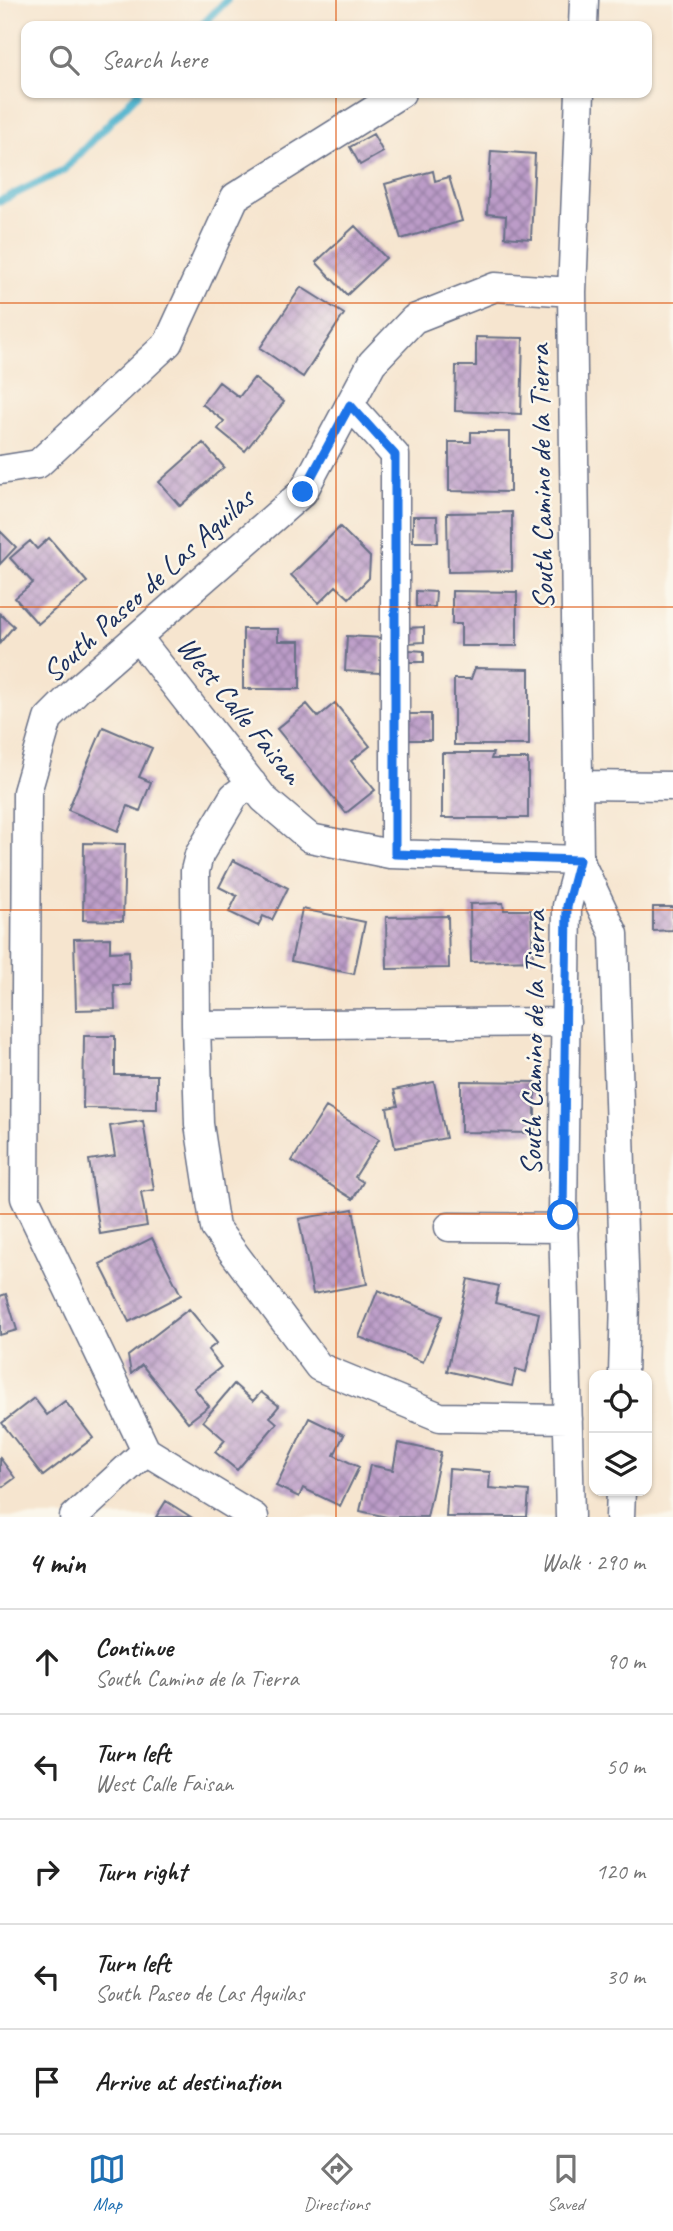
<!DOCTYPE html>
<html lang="en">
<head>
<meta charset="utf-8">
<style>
  :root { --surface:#fff; --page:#f2f2f2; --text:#222; --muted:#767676; --line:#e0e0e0; --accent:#1f6fb2 }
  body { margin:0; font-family:Caveat,sans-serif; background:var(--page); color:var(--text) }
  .controls { position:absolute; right:21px; bottom:21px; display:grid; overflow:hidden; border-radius:14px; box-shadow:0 2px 5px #0004 }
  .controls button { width:63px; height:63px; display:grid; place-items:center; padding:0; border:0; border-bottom:2px solid var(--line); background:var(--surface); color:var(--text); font:35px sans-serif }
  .stop { position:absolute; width:21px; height:21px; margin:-16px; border:5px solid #1a73e8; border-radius:50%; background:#fff }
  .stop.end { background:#1a73e8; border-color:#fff; box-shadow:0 2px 7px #0008 }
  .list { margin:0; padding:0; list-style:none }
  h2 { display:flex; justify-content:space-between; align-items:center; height:91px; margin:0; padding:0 28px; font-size:30px }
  h2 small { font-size:23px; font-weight:400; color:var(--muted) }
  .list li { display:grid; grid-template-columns:46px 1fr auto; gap:21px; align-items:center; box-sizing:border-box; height:105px; padding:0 28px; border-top:2px solid var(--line) }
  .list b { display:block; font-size:26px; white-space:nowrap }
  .list p { margin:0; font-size:23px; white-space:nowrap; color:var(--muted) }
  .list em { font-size:23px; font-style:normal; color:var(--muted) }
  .icon { flex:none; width:38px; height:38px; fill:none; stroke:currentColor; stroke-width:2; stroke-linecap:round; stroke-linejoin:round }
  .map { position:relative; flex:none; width:673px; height:1517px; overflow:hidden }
  .search { position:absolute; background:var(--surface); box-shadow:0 2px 5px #0004; left:21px; right:21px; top:21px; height:77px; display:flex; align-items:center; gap:18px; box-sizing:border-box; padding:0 24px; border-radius:14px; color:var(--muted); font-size:26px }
  .sheet { height:616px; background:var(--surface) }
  nav { display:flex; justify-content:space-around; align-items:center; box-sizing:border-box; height:98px; border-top:2px solid var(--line); background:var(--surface); font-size:19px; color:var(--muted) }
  nav a { display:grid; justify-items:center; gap:4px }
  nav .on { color:var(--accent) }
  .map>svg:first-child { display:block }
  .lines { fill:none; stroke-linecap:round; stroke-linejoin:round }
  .stream { stroke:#4eb2cd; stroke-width:8 }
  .building { fill:url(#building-cross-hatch) }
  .minor-casing { stroke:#686f86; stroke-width:31 }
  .minor { stroke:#fff; stroke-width:28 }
  .route { stroke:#1a73e8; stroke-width:9 }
  .grid { fill:none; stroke:#de5710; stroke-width:2; stroke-opacity:0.55 }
  .labels { text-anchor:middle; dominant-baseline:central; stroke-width:5; stroke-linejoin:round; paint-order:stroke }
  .street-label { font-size:30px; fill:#1b2f5e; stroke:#fbf7ec }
</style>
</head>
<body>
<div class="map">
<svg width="673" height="1517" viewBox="0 0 673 1517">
  <defs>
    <pattern id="building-cross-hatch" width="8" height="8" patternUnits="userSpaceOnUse" patternTransform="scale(1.75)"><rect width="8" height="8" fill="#bc9cc8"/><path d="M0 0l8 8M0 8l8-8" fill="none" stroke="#9880a6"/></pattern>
  </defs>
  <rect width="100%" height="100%" fill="#fbf7ec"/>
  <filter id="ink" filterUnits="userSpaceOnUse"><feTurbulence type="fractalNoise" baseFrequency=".0143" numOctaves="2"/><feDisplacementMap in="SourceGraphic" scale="14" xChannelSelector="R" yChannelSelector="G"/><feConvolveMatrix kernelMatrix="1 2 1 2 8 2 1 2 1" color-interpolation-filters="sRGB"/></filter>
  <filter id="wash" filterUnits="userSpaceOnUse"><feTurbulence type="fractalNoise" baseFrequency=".00686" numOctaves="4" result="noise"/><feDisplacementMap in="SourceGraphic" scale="28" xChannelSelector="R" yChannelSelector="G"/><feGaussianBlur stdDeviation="1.57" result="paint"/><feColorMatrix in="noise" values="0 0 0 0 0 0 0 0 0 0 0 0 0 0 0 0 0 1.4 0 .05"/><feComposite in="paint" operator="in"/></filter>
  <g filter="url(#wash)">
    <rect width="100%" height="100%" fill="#f6e5cf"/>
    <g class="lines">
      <path class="stream" d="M 201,26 L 227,0
        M 0,201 L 64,170 L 138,93"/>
    </g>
    <g id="blocks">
      <path class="building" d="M 373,134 L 383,152 L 360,165 L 350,147 Z
        M 491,151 L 535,154 L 531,239 L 505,237 L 506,216 L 487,214 Z
        M 433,171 L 435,181 L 449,177 L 462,221 L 401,239 L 385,184 Z
        M 355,226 L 386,258 L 347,295 L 316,262 Z
        M 301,287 L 344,314 L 303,377 L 260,348 Z
        M 476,337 L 523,338 L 521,414 L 455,411 L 456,366 L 476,366 Z
        M 254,378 L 284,402 L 245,451 L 218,429 L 224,421 L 202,404 L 219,382 L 239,397 Z
        M 471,432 L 510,432 L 510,492 L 449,491 L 449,442 L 471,442 Z
        M 203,443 L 224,467 L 180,506 L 159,482 Z
        M 512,512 L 512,571 L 448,572 L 447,513 Z
        M 413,516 L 437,516 L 438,542 L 413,542 Z
        M 340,527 L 370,557 L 369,578 L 349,598 L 336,586 L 319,603 L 291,575 Z
        M 0,531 L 16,547 L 0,564 Z
        M 49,538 L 87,582 L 38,624 L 15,598 L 33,583 L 10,558 L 30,541 L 37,549 Z
        M 416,591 L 436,592 L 435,607 L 416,607 Z
        M 452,591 L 517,592 L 517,646 L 461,646 L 461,624 L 452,624 Z
        M 0,614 L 14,626 L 0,643 Z
        M 424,627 L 424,642 L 408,643 L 407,628 Z
        M 243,629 L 278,629 L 278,641 L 300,641 L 300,689 L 243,689 Z
        M 347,636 L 382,638 L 380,673 L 345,671 Z
        M 409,650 L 424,651 L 424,662 L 409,662 Z
        M 475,668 L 529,669 L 529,745 L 454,745 L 454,679 L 471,679 Z
        M 335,703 L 370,746 L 351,761 L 375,790 L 346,813 L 277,729 L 307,704 L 318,717 Z
        M 403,714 L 431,714 L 431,740 L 403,740 Z
        M 103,727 L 152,748 L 139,777 L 151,782 L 140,811 L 128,806 L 118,831 L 68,810 Z
        M 442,753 L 493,753 L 491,759 L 528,759 L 528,818 L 442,818 Z
        M 84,843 L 125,844 L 123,921 L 83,920 Z
        M 233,860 L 288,888 L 272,920 L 263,916 L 258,926 L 229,912 L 237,896 L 219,887 Z
        M 503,903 L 504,910 L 531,910 L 533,960 L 471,962 L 470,904 Z
        M 653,907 L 673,907 L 673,930 L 653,931 Z
        M 302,909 L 365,922 L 354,974 L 291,961 Z
        M 448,916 L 449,968 L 387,969 L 386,917 Z
        M 110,938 L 110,952 L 129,951 L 130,985 L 114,985 L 115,1009 L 76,1010 L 74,939 Z
        M 84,1036 L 115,1036 L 115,1075 L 157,1075 L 157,1109 L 83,1108 Z
        M 461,1081 L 535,1082 L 535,1133 L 461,1132 Z
        M 434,1082 L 446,1138 L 395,1148 L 387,1108 L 398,1106 L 394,1090 Z
        M 326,1107 L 379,1139 L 355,1177 L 363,1182 L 353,1199 L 292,1161 Z
        M 143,1121 L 154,1190 L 141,1192 L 147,1226 L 100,1234 L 89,1160 L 115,1156 L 110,1126 Z
        M 353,1209 L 367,1284 L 313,1294 L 299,1219 Z
        M 152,1238 L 181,1295 L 129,1322 L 100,1264 Z
        M 468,1279 L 499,1286 L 495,1303 L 539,1313 L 526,1372 L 516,1369 L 512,1386 L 447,1371 Z
        M 378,1290 L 442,1316 L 423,1362 L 359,1337 Z
        M 6,1294 L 17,1330 L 0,1335 L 0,1296 Z
        M 189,1309 L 217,1343 L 208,1350 L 221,1367 L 194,1388 L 209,1406 L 188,1422 L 142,1365 L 131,1374 L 128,1356 Z
        M 234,1384 L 253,1401 L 261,1392 L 279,1406 L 270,1417 L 277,1423 L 237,1470 L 215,1452 L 225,1440 L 203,1421 Z
        M 34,1398 L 47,1415 L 65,1401 L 93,1438 L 43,1476 L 2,1423 Z
        M 309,1418 L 344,1435 L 334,1455 L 359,1467 L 340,1506 L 303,1488 L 299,1497 L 276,1486 Z
        M 398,1443 L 441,1452 L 427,1517 L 387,1517 L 360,1511 L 370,1465 L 393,1470 Z
        M 0,1458 L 15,1478 L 0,1489 Z
        M 449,1469 L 490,1472 L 489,1488 L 529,1491 L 527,1517 L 446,1517 Z
        M 166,1501 L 191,1517 L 156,1517 Z"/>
    </g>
  </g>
  <g filter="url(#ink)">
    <use href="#blocks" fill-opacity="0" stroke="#686f86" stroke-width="2"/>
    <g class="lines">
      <g class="minor-casing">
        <path id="minor" d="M 583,26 L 584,0
          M 350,405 L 395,455 L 395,854
          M 0,470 L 38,464 L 168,343 L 235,197 L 401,93
          M 138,638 L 264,799 L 310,838 L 390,854 L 579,860
          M 252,783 L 234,796 L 199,855 L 195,871 L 196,1025 L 566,1022
          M 578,785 L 673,786
          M 579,860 L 614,934 L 625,1299 L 623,1375
          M 196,1025 L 199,1124 L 215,1228 L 319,1367 L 440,1417 L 568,1419
          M 449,1227 L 564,1228
          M 74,1517 L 146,1451
          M 254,1517 L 146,1451 L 25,1198 L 27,792 L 48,719 L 79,688 L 303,492 L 372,363 L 414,319 L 495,287 L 572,292
          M 570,1517 L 563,1215 L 567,906 L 579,860 L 572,292 L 580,93
          M 620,1517 L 621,1491"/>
      </g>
      <use href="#minor" class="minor"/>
    </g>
  </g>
  <g class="lines" filter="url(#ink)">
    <path class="route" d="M 303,492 L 350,405 L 395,455 L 395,854 L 579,860 L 567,906 L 563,1215"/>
  </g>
  <path class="grid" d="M 336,0 L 336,26M 336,93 L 336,1517M 0,303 L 673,303M 0,607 L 673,607M 0,910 L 673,910M 0,1214 L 673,1214"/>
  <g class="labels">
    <g class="street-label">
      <text transform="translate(541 477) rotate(-91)">South Camino de la Tierra</text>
      <text transform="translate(148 585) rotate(-42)">South Paseo de Las Aguilas</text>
      <text transform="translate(240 710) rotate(51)">West Calle Faisan</text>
      <text transform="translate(533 1043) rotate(-89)">South Camino de la Tierra</text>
    </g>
  </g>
</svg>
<div class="controls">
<button><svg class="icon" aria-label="locate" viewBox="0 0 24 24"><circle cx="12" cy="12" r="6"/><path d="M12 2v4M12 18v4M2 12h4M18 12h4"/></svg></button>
<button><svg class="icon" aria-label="layers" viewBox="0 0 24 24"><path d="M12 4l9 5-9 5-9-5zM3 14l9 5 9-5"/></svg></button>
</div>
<div class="stop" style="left:563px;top:1215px"></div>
<div class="stop end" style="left:303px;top:492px"></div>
<div class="search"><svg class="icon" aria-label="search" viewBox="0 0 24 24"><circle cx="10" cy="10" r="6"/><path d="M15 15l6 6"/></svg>Search here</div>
</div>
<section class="sheet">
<h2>4 min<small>Walk · 290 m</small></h2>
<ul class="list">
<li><svg class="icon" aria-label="ahead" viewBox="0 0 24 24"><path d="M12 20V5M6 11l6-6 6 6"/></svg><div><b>Continue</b><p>South Camino de la Tierra</p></div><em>90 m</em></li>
<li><svg class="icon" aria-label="left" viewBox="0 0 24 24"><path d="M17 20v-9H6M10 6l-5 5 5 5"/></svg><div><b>Turn left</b><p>West Calle Faisan</p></div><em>50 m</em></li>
<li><svg class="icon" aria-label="right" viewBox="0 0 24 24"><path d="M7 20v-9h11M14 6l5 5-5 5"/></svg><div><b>Turn right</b></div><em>120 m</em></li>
<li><svg class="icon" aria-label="left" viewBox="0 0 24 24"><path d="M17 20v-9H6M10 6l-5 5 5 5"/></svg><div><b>Turn left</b><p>South Paseo de Las Aguilas</p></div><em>30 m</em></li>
<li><svg class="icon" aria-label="arrive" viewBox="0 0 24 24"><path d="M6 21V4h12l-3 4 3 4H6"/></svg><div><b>Arrive at destination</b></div></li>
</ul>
</section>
<nav>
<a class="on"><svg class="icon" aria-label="map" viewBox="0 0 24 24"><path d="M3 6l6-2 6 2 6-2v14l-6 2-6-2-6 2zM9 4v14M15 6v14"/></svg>Map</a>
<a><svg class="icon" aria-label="directions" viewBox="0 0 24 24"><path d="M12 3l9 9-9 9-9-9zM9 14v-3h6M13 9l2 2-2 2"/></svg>Directions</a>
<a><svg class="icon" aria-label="saved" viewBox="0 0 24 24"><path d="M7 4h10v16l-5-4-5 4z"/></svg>Saved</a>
</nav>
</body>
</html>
